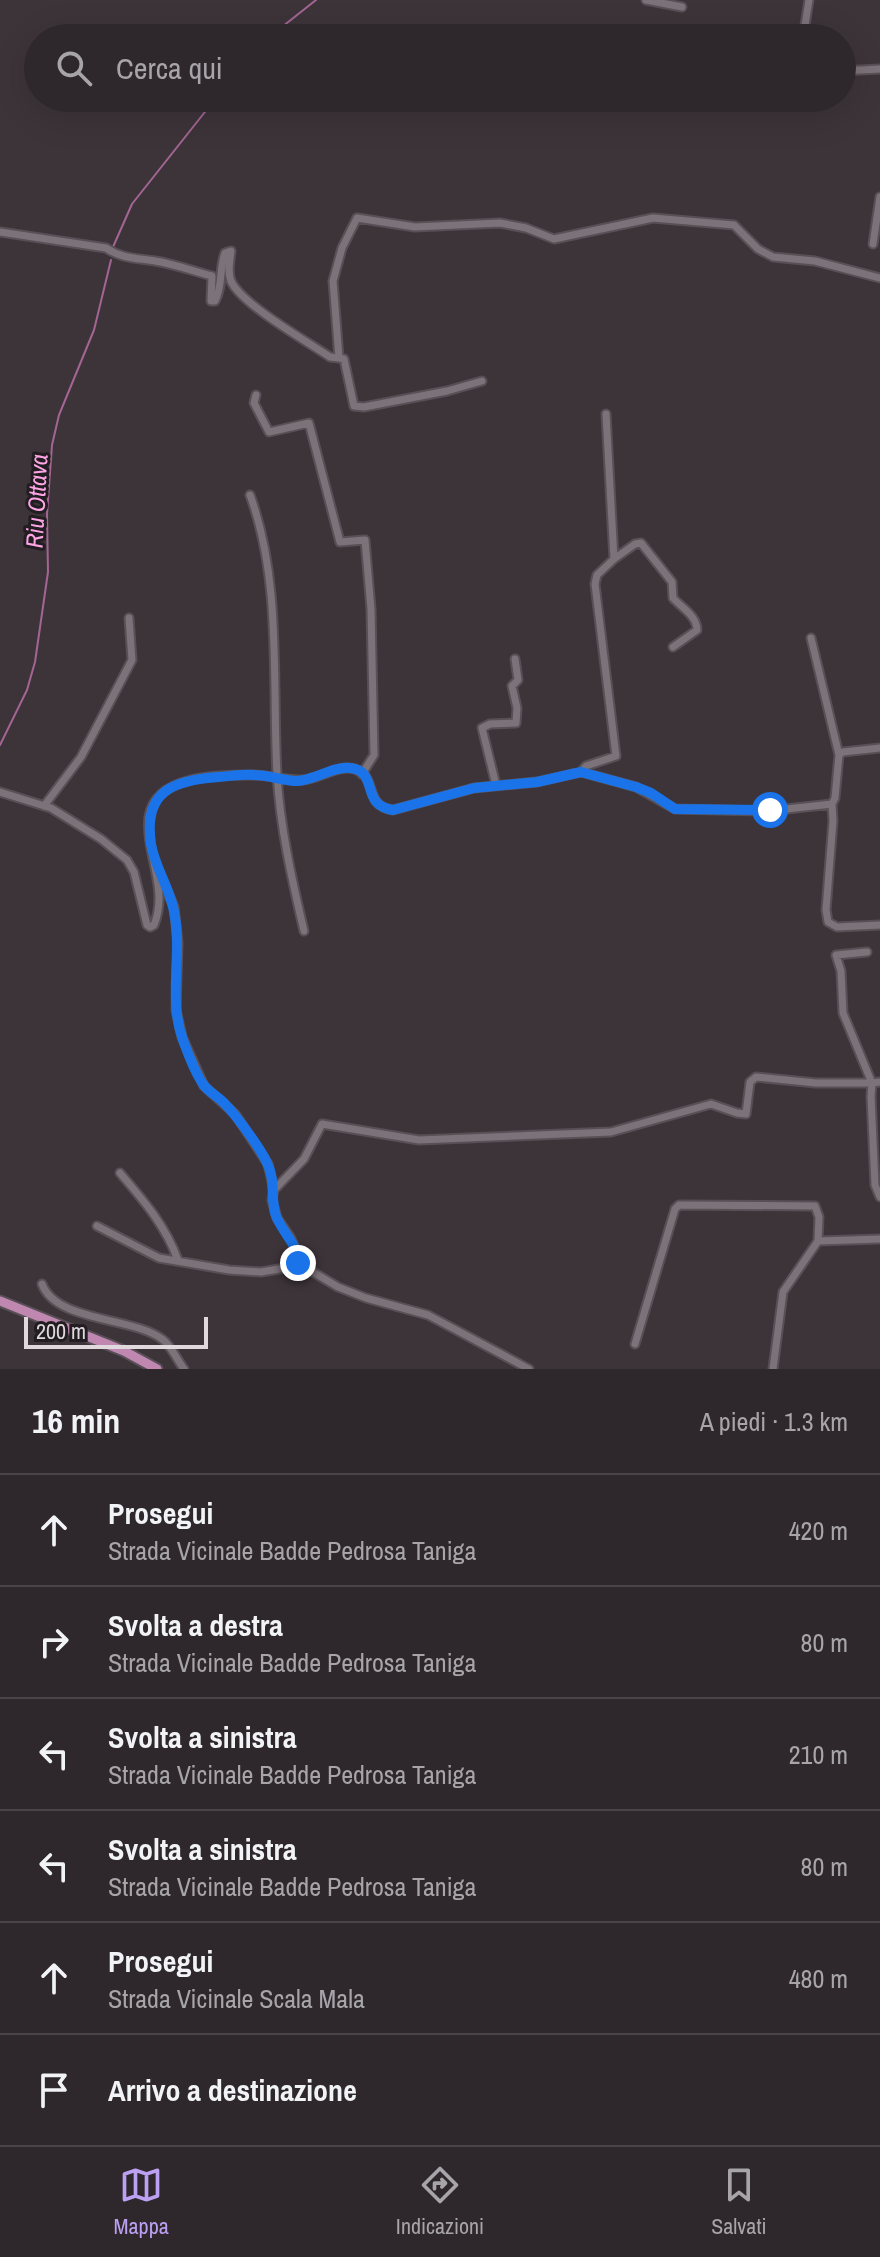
<!DOCTYPE html>
<html lang="it">
<head>
<meta charset="utf-8">
<style>
  :root { --surface:#2e272c; --page:#362f34; --text:#f1f3f6; --muted:#a7a5a9; --line:#494448; --accent:#bca0f2 }
  body { margin:0; font-family:"Archivo Narrow",sans-serif; background:var(--page); color:var(--text) }
  .scale { position:absolute; left:24px; bottom:20px; width:184px; box-sizing:border-box; padding-left:8px; border:4px solid #dfd9dd; border-top:0; font-size:22px; line-height:28px; white-space:nowrap; color:#dfd9dd; -webkit-text-stroke:6px #211d20; paint-order:stroke }
  .stop { position:absolute; width:24px; height:24px; margin:-18px; border:6px solid #1a73e8; border-radius:50%; background:#fff }
  .stop.end { background:#1a73e8; border-color:#fff; box-shadow:0 2px 8px #0008 }
  .list { margin:0; padding:0; list-style:none }
  h2 { display:flex; justify-content:space-between; align-items:center; height:104px; margin:0; padding:0 32px; font-size:34px }
  h2 small { font-size:26px; font-weight:400; color:var(--muted) }
  .list li { display:grid; grid-template-columns:52px 1fr auto; gap:24px; align-items:center; box-sizing:border-box; height:112px; padding:0 32px; border-top:2px solid var(--line) }
  .list b { display:block; font-size:30px; white-space:nowrap }
  .list p { margin:0; font-size:26px; white-space:nowrap; color:var(--muted) }
  .list em { font-size:26px; font-style:normal; color:var(--muted) }
  .icon { flex:none; width:44px; height:44px; fill:none; stroke:currentColor; stroke-width:2; stroke-linecap:round; stroke-linejoin:round }
  .map { position:relative; flex:none; width:880px; height:1369px; overflow:hidden }
  .search { position:absolute; background:var(--surface); box-shadow:0 8px 32px #0002; left:24px; right:24px; top:24px; height:88px; display:flex; align-items:center; gap:20px; box-sizing:border-box; padding:0 28px; border-radius:44px; color:var(--muted); font-size:30px }
  .sheet { height:776px; background:var(--surface) }
  nav { display:flex; justify-content:space-around; align-items:center; box-sizing:border-box; height:112px; border-top:2px solid var(--line); background:var(--surface); font-size:22px; color:var(--muted) }
  nav a { display:grid; justify-items:center; gap:4px }
  nav .on { color:var(--accent) }
  .map>svg:first-child { display:block }
  .lines { fill:none; stroke-linecap:round; stroke-linejoin:round }
  .stream { stroke:#a36593; stroke-width:2 }
  .minor-casing { stroke:#585056; stroke-width:11 }
  .major-casing { stroke:#585056; stroke-width:13 }
  .minor { stroke:#7c7279; stroke-width:7 }
  .major { stroke:#c088b1; stroke-width:9 }
  .route { stroke:#1a73e8; stroke-width:10 }
  .labels { text-anchor:middle; dominant-baseline:central; stroke-width:6; stroke-linejoin:round; paint-order:stroke }
  .water-label { font-size:24px; font-style:italic; fill:#fea5e6; stroke:#211d20 }
</style>
</head>
<body>
<div class="map">
<svg width="880" height="1369" viewBox="0 0 880 1369">
  <rect width="100%" height="100%" fill="#3d343a"/>
  <g class="lines">
    <path class="stream" d="M 268,38 L 316,0
      M 113,247 L 132,204 L 216,98
      M 0,745 L 27,690 L 35,662 L 48,572 L 47,514 L 52,445 L 59,415 L 94,330 L 111,260"/>
    <g class="minor-casing">
      <path id="minor" d="M 646,0 L 682,7
        M 803,38 L 809,0
        M 842,71 L 880,69
        M 0,232 L 106,248 C 122,259 137,258 155,261 C 174,264 193,271 212,276 L 211,301 L 215,301 C 223,287 219,268 225,253 L 231,251 C 230,262 227,271 231,281 C 241,304 308,342 330,357 L 339,358 L 333,281 L 342,248 L 357,218 L 415,227 L 500,223 L 526,228 L 554,239 L 653,218 L 734,225 L 758,249 L 773,257 L 815,261 L 880,278
        M 873,244 L 880,197
        M 339,358 L 344,359 L 354,406 L 364,407 L 447,391 L 482,381
        M 256,395 L 254,403 L 269,432 L 309,423 L 340,542 L 365,540 L 371,609 L 374,755 L 362,774
        M 250,495 C 282,582 272,683 277,774 C 280,827 292,880 304,931
        M 614,559 L 635,544 L 641,543 L 672,582 L 673,598 C 682,608 697,616 697,630 L 673,647
        M 811,638 L 839,755
        M 581,772 L 586,766 L 616,756 L 595,584 L 597,575 L 614,559 L 606,414
        M 496,785 L 482,728 L 490,724 L 516,723 L 517,708 L 512,686 L 518,680 L 515,659
        M 0,792 L 51,808 L 101,839 L 127,860 L 134,872 L 147,925 L 150,927 L 154,925 C 169,889 145,853 149,817 C 155,774 221,775 254,775 C 270,775 285,781 302,780 C 319,779 339,764 355,769 C 379,778 362,805 393,810 L 474,788 L 537,782 L 581,772 L 636,787 L 675,809 L 768,811 L 832,804 L 835,798 L 839,755 L 843,752 L 880,748
        M 832,804 L 833,821 L 826,910 L 828,922 L 837,927 L 880,925
        M 44,806 L 81,757 L 132,660 L 129,618
        M 158,870 L 174,907 L 178,943 L 176,1010 L 182,1037 L 204,1086 L 235,1114 L 268,1164 L 274,1190 L 272,1200 L 277,1218 L 290,1237 L 300,1259 L 298,1263
        M 880,1082 L 872,1083 L 871,1096 L 875,1185 L 880,1197
        M 120,1173 C 144,1201 165,1225 178,1260
        M 274,1190 L 304,1159 L 322,1124 L 419,1140 L 611,1132 L 711,1104 L 737,1113 L 746,1114 L 750,1082 L 756,1077 L 816,1083 L 872,1083 L 843,1013 L 841,971 L 836,955 L 867,952
        M 97,1226 L 159,1258 L 229,1270 L 261,1272 L 291,1267 L 298,1263
        M 298,1263 L 338,1287 L 366,1298 L 428,1315 L 529,1369
        M 42,1284 C 56,1322 133,1317 162,1339 C 171,1345 177,1360 184,1369
        M 635,1344 L 675,1209 L 679,1205 L 815,1206 L 819,1217 L 818,1241
        M 773,1369 L 783,1292 L 818,1241 L 880,1239"/>
    </g>
    <g class="major-casing">
      <path id="major" d="M 0,1301 L 124,1351 L 157,1369"/>
    </g>
    <use href="#minor" class="minor"/>
    <use href="#major" class="major"/>
  </g>
  <g class="lines">
    <path class="route" d="M 298,1263 L 300,1259 C 295,1243 282,1231 276,1216 C 270,1199 276,1180 267,1163 C 261,1149 236,1115 225,1104 C 219,1097 208,1092 203,1084 C 194,1071 188,1054 183,1040 C 167,997 184,951 173,907 C 168,885 155,867 151,844 C 143,791 173,780 219,777 C 231,776 243,774 255,775 C 269,775 283,781 297,781 C 315,780 333,766 350,768 C 380,771 359,805 393,810 L 474,788 L 537,782 L 581,772 L 636,787 L 651,793 L 675,809 L 770,810"/>
  </g>
  <g class="labels">
    <g class="water-label">
      <text transform="translate(36 501) rotate(-87)">Riu Ottava</text>
    </g>
  </g>
</svg>
<div class="scale">200 m</div>
<div class="stop" style="left:770px;top:810px"></div>
<div class="stop end" style="left:298px;top:1263px"></div>
<div class="search"><svg class="icon" aria-label="search" viewBox="0 0 24 24"><circle cx="10" cy="10" r="6"/><path d="M15 15l6 6"/></svg>Cerca qui</div>
</div>
<section class="sheet">
<h2>16 min<small>A piedi · 1.3 km</small></h2>
<ul class="list">
<li><svg class="icon" aria-label="ahead" viewBox="0 0 24 24"><path d="M12 20V5M6 11l6-6 6 6"/></svg><div><b>Prosegui</b><p>Strada Vicinale Badde Pedrosa Taniga</p></div><em>420 m</em></li>
<li><svg class="icon" aria-label="right" viewBox="0 0 24 24"><path d="M7 20v-9h11M14 6l5 5-5 5"/></svg><div><b>Svolta a destra</b><p>Strada Vicinale Badde Pedrosa Taniga</p></div><em>80 m</em></li>
<li><svg class="icon" aria-label="left" viewBox="0 0 24 24"><path d="M17 20v-9H6M10 6l-5 5 5 5"/></svg><div><b>Svolta a sinistra</b><p>Strada Vicinale Badde Pedrosa Taniga</p></div><em>210 m</em></li>
<li><svg class="icon" aria-label="left" viewBox="0 0 24 24"><path d="M17 20v-9H6M10 6l-5 5 5 5"/></svg><div><b>Svolta a sinistra</b><p>Strada Vicinale Badde Pedrosa Taniga</p></div><em>80 m</em></li>
<li><svg class="icon" aria-label="ahead" viewBox="0 0 24 24"><path d="M12 20V5M6 11l6-6 6 6"/></svg><div><b>Prosegui</b><p>Strada Vicinale Scala Mala</p></div><em>480 m</em></li>
<li><svg class="icon" aria-label="arrive" viewBox="0 0 24 24"><path d="M6 21V4h12l-3 4 3 4H6"/></svg><div><b>Arrivo a destinazione</b></div></li>
</ul>
</section>
<nav>
<a class="on"><svg class="icon" aria-label="map" viewBox="0 0 24 24"><path d="M3 6l6-2 6 2 6-2v14l-6 2-6-2-6 2zM9 4v14M15 6v14"/></svg>Mappa</a>
<a><svg class="icon" aria-label="directions" viewBox="0 0 24 24"><path d="M12 3l9 9-9 9-9-9zM9 14v-3h6M13 9l2 2-2 2"/></svg>Indicazioni</a>
<a><svg class="icon" aria-label="saved" viewBox="0 0 24 24"><path d="M7 4h10v16l-5-4-5 4z"/></svg>Salvati</a>
</nav>
</body>
</html>
